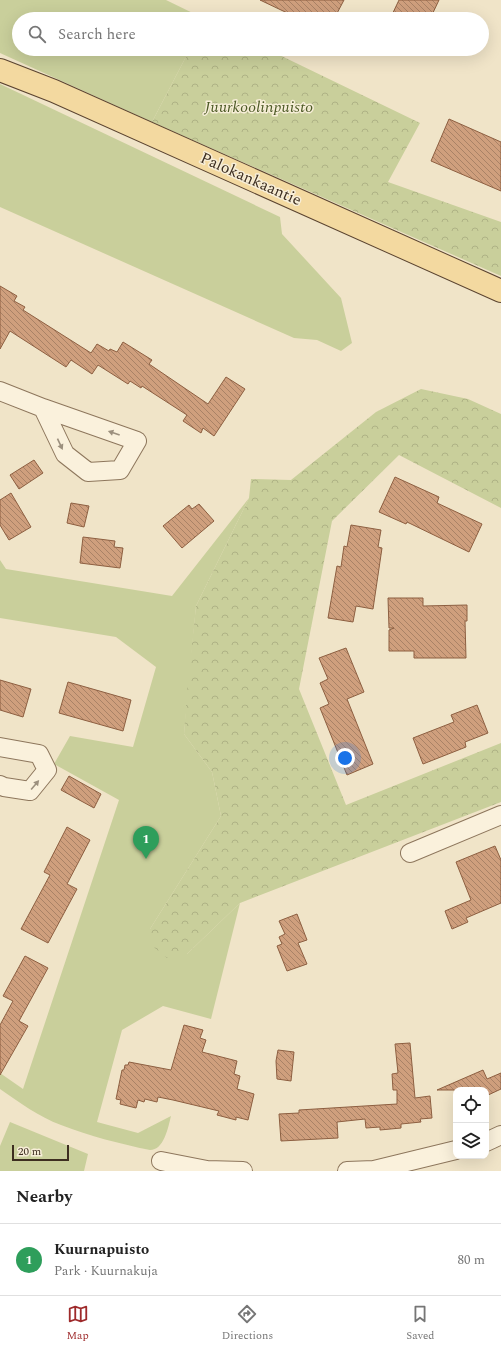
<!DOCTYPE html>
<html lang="en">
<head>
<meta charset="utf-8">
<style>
  :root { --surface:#fff; --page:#f2f2f2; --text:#222; --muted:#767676; --line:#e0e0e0; --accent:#9e2a2b }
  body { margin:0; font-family:Spectral,serif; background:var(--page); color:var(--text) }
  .controls { position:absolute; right:12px; bottom:12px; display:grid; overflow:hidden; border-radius:8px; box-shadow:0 4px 16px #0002 }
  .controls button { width:36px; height:36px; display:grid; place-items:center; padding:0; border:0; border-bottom:1px solid var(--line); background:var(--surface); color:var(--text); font:20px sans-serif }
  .scale { position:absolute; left:12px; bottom:10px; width:57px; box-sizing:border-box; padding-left:4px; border:2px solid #3d2e20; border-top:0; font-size:11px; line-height:14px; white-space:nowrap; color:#3d2e20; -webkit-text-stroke:3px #f7eed8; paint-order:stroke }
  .you { position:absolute; left:345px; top:758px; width:14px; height:14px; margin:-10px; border:3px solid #fff; border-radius:50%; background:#1a73e8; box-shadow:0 0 0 6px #1a73e833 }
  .badge { display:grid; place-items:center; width:26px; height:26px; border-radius:50%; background:var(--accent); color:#fff; font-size:13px; font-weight:700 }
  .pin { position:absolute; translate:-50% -33px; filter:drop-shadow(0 1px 2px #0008) }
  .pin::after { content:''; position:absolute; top:21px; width:14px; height:12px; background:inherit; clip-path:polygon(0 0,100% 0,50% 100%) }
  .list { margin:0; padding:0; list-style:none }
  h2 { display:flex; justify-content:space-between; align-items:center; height:52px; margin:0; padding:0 16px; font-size:17px }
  h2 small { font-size:13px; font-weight:400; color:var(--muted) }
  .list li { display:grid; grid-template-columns:26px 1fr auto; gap:12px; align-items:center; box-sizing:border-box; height:72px; padding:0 16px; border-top:1px solid var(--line) }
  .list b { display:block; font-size:15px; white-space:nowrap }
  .list p { margin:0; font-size:13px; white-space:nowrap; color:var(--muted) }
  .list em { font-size:13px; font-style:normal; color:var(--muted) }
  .icon { flex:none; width:22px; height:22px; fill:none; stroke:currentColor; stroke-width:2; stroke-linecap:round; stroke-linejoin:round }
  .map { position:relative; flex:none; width:501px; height:1171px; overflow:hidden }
  .search { position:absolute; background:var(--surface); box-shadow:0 4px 16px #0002; left:12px; right:12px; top:12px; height:44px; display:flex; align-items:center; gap:10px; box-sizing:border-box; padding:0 14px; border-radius:22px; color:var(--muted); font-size:15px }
  .sheet { height:124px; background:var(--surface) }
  nav { display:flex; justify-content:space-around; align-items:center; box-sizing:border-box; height:56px; border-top:1px solid var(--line); background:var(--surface); font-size:11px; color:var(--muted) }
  nav a { display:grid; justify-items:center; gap:2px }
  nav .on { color:var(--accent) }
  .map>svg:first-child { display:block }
  .green { fill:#c9cf9b }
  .forest { fill:url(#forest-crowns) }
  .building { fill:url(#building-back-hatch); stroke:#8d5f41 }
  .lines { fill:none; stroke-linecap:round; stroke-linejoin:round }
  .minor-casing { stroke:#8d765c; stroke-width:20 }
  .major-casing { stroke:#5b4430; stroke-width:24 }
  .minor { stroke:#faf1dc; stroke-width:18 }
  .major { stroke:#f3d9a0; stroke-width:22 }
  .oneway { fill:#9c907e }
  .labels { text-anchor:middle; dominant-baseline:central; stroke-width:3; stroke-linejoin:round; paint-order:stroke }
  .park-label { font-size:16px; font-style:italic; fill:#4d5a26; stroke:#f7eed8 }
  .street-label { font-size:16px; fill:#3d2e20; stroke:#f7eed8 }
</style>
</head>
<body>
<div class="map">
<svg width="501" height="1171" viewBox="0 0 501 1171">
  <defs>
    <pattern id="forest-crowns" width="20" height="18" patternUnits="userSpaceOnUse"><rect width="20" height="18" fill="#c9cf9b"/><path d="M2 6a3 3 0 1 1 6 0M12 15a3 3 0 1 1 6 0" fill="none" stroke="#aeb285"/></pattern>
    <pattern id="building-back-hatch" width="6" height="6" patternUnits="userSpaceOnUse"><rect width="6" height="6" fill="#cf9f7d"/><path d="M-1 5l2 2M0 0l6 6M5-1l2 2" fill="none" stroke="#a98266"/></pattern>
  </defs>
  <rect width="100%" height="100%" fill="#f0e4c8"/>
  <path class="green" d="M 0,0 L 166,0 L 205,19 L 19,19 L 19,49 L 190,49 L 152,122 L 0,53 Z
    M 0,84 L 280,217 L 282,234 L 341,298 L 352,343 L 341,351 L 317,340 L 294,338 L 0,207 Z
    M 249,498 L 196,606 L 184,734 L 212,772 L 221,816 L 150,929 L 187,954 L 240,903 L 211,1019 L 163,1006 L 122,1030 L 97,1122 L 138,1133 L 171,1116 C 168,1128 164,1150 150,1150 C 120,1144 90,1136 61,1125 C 39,1117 19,1102 0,1089 L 0,1073 L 23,1089 L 119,800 L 54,764 L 70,736 L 133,747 L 156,667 L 116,637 L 0,618 L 0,560 L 6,569 L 172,596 Z
    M 10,1122 L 88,1154 L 84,1171 L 0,1171 L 0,1146 Z"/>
  <path class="forest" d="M 190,49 L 267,49 L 420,123 L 388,182 L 501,222 L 501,276 L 152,122 Z
    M 421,389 L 468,399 L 501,414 L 501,508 L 399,455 L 332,521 L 299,689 L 346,805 L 501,743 L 501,802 L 240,903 L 187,954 L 167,958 L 151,945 L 150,929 L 221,816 L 212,772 L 184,734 L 187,691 L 196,606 L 249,498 L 251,479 L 291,480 L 376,412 Z"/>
  <path class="building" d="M 260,0 L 344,0 L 334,19 L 300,19 Z
    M 399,0 L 439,0 L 430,19 L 390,19 Z
    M 449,119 L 501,142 L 501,191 L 431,161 Z
    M 0,286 L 17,296 L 14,301 L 25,307 L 23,310 L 91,353 L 97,344 L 109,351 L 110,349 L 117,352 L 123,342 L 152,360 L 149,364 L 208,404 L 226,377 L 245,389 L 214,436 L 203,428 L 201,433 L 183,421 L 187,415 L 142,386 L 141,388 L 130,381 L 128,384 L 98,365 L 92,374 L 71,360 L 66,367 L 10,331 L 0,349 Z
    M 34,460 L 43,473 L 19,489 L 10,475 Z
    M 395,477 L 439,497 L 437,503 L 482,524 L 469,552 L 407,522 L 406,524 L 379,512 Z
    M 11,493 L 31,527 L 9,540 L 0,525 L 0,500 Z
    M 71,503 L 89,506 L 84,527 L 67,523 Z
    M 199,504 L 214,521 L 182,548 L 163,526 L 189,505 L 192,509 Z
    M 351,525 L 381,530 L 378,547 L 382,548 L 373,609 L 356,606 L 353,622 L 328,618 L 337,566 L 341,567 L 344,546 L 347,547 Z
    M 83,537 L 115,541 L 114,547 L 123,548 L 120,568 L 80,563 Z
    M 388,598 L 423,598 L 423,606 L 467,605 L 467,621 L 465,621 L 466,658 L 414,658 L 414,651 L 389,651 L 389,630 L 394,628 L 389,628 Z
    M 346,648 L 364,692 L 347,699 L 373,764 L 347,775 L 320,708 L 329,704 L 320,683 L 328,679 L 319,658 Z
    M 0,680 L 31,689 L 23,717 L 0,710 Z
    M 68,682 L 131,700 L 123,731 L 59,713 Z
    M 477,705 L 488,733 L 465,742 L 466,747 L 423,764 L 413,738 L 454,722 L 451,715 Z
    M 69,776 L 101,794 L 94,808 L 61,790 Z
    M 67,827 L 90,840 L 67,884 L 77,889 L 48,943 L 21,929 L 50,875 L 44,872 Z
    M 495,846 L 501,860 L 501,903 L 466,918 L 468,922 L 452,929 L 445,911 L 471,900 L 456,862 Z
    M 297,914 L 307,940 L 298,943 L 307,964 L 287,971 L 277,946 L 282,944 L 279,937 L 285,934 L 279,921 Z
    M 25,956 L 48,968 L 19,1021 L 28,1026 L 0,1075 L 0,1025 L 13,1001 L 3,996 Z
    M 184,1025 L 203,1030 L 200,1038 L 206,1040 L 202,1052 L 237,1061 L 234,1074 L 240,1076 L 237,1089 L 254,1094 L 248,1120 L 236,1117 L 236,1120 L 217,1115 L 219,1111 L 173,1100 L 158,1097 L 157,1102 L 145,1099 L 144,1102 L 138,1100 L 136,1108 L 120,1104 L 121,1100 L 116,1099 L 122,1070 L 124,1070 L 125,1065 L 128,1065 L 129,1062 L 171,1070 Z
    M 410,1043 L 415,1098 L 430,1096 L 432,1118 L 420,1119 L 421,1122 L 401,1124 L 401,1128 L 380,1130 L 380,1127 L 366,1128 L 365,1119 L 337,1122 L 338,1138 L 281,1141 L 279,1114 L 299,1113 L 299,1110 L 397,1104 L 397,1090 L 393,1090 L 392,1074 L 398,1073 L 395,1044 Z
    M 278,1050 L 294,1052 L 291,1081 L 277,1079 L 276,1061 Z
    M 483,1070 L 487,1079 L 501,1073 L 501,1089 L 486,1096 L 486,1090 L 437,1090 Z"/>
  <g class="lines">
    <g class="minor-casing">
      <path id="minor" d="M 0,391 L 43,408 L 137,441 L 120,470 L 88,472 L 65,454 L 43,408
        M 0,747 L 39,754 L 47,770 L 30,791 L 4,787 L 0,785
        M 410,853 L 501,815
        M 486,1142 L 501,1135
        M 161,1161 L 207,1170 L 243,1171
        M 347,1171 L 374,1170 L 456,1150"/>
    </g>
    <g class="major-casing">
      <path id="major" d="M 0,70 L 54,91 L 501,291"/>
    </g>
    <use href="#minor" class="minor"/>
    <use href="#major" class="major"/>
  </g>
  <defs><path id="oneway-solid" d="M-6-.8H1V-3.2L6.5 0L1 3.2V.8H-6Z"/></defs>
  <g class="oneway">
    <use href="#oneway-solid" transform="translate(114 433) rotate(-161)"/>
    <use href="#oneway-solid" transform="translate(60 444) rotate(65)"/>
    <use href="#oneway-solid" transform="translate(35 785) rotate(-50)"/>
  </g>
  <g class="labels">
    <g class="park-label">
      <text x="259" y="107">Juurkoolinpuisto</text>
    </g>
    <g class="street-label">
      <text transform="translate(251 179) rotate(24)">Palokankaantie</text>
    </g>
  </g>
</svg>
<div class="controls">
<button><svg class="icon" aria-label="locate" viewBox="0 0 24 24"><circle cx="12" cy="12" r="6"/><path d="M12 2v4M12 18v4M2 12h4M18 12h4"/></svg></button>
<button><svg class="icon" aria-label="layers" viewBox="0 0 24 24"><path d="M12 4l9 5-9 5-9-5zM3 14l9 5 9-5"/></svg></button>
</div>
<div class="scale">20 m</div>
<div class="you"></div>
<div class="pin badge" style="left:146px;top:859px;background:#2e9e5b">1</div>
<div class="search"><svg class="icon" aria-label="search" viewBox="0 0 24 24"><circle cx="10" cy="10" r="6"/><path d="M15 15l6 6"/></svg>Search here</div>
</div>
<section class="sheet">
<h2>Nearby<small></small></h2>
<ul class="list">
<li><span class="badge" style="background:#2e9e5b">1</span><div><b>Kuurnapuisto</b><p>Park · Kuurnakuja</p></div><em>80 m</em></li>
</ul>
</section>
<nav>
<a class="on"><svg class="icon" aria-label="map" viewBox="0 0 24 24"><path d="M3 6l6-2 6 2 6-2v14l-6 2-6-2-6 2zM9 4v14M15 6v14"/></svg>Map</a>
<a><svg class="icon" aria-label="directions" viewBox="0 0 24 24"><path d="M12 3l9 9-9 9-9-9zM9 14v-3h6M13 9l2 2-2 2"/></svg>Directions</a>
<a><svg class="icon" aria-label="saved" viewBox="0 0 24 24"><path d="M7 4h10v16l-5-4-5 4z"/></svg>Saved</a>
</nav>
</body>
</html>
